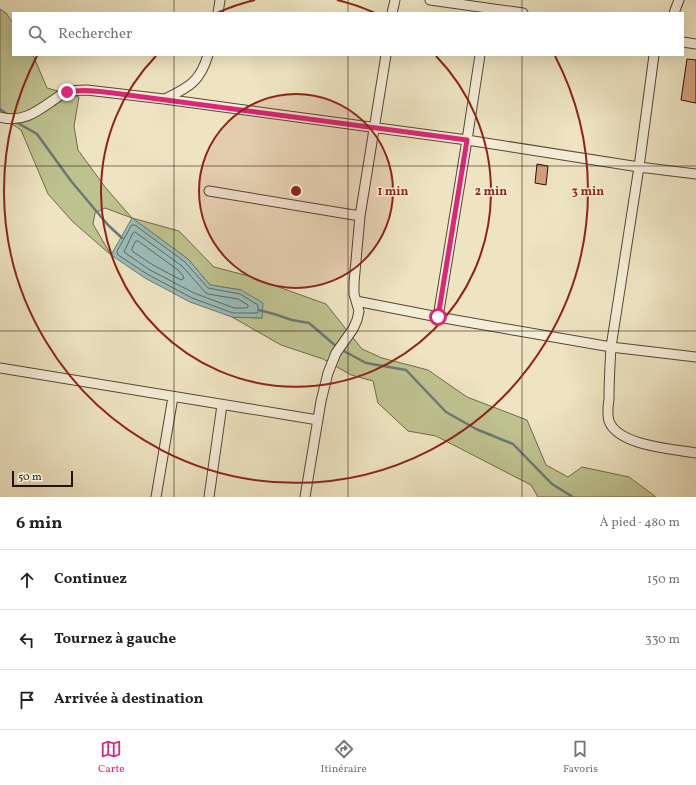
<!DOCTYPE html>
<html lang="fr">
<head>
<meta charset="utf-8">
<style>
  :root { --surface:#fff; --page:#f6f6f6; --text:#202124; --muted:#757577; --line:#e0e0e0; --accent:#db2777 }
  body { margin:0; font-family:Vollkorn,serif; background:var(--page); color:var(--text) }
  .scale { position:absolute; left:12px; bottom:10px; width:61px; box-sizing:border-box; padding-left:4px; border:2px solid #231207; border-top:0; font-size:11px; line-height:14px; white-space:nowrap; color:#231207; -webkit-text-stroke:3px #f4edd7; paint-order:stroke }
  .stop { position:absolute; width:12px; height:12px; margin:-9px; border:3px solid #db2777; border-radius:50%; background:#fff }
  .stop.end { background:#db2777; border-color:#fff; box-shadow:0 1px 4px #0008 }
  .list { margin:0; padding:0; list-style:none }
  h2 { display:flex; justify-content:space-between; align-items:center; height:52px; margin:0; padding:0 16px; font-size:17px }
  h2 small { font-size:13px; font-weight:400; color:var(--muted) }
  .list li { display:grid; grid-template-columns:26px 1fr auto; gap:12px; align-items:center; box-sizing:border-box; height:60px; padding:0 16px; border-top:1px solid var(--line) }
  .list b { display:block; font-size:15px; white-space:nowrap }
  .list em { font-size:13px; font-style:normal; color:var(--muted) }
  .icon { flex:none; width:22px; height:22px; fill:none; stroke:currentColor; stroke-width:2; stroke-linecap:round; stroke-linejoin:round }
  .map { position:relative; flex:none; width:696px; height:497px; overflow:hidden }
  .search { position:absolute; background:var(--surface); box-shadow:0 4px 16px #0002; left:12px; right:12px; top:12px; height:44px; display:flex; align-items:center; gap:10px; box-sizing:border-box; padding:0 14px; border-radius:0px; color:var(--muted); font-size:15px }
  .sheet { height:232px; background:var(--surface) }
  nav { display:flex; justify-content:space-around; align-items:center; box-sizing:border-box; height:56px; border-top:1px solid var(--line); background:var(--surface); font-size:11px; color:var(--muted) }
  nav a { display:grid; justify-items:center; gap:2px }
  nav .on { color:var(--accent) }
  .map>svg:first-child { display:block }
  .green { fill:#bec28f; stroke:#706a4b }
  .water { fill:#9bbdba; stroke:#6b7972 }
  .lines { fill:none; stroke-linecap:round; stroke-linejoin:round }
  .shore { stroke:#5f6860; stroke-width:1 }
  .stream { stroke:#6b7972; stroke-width:2.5 }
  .building { fill:#d3a07b; stroke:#231207 }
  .minor-casing { stroke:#564636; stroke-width:11 }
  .minor { stroke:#f4edd7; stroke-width:9 }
  .route { stroke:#db2777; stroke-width:5 }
  .grid { fill:none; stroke:#231207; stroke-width:1; stroke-opacity:0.55 }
  .ring { fill:none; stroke:#8f2418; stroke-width:2 }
  .centre { fill:#8f2418; stroke:#f4edd7; stroke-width:2 }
  .ring-label { font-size:12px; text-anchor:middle; font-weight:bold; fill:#8f2418; stroke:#f4edd7; stroke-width:3; stroke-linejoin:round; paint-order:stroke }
</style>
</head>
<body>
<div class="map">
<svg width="696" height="497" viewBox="0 0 696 497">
  <rect width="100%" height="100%" fill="#eee4c2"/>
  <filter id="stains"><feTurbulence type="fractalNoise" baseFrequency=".005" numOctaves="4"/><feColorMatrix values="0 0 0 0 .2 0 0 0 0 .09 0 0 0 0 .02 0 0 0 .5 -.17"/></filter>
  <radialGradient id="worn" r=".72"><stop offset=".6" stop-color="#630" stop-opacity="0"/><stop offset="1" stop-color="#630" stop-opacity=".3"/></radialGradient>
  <path class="green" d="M 0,9 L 6,13 L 13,23 L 13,55 L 33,55 L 47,88 L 79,97 L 74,126 L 78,150 L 105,187 L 132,218 L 179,231 L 214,267 L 245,275 L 326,304 L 362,349 L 382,358 L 428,370 L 467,397 L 527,420 L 546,465 L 568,477 L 582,467 L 629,477 L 656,497 L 538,497 L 531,485 L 436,436 L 408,431 L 378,403 L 373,381 L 351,375 L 323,359 L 281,345 L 232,317 L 262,318 L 241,290 L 210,285 L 188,259 L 132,218 L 105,208 L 95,213 L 93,224 L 111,255 L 73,222 L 48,194 L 21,130 L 0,116 Z"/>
  <path class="water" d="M 132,218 L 188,259 L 210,285 L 241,290 L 263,303 L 262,318 L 232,317 L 190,302 L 145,278 L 111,255 Z"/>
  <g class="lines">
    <path class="shore" d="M 132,225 L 135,225 L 185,262 L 208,288 L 240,294 L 258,305 L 258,313 L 233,313 L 192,298 L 147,274 L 118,255 L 117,252 Z
      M 135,232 L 182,266 L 205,292 L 208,294 L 238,299 L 248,305 L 248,307 L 247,308 L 234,308 L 194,293 L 150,270 L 124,252 L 133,233 Z
      M 136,241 L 138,241 L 178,270 L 184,277 L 183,279 L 181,280 L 153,265 L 132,251 L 132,249 Z"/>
    <path class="stream" d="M 0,109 L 8,115
      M 16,122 L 37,134 L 71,181 L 108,225 L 122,238
      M 259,310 L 274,314 L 292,320 L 309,323 L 337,347
      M 342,350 L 366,363 L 406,370 L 446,412 L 476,429 L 513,444 L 552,484 L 573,497"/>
  </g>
  <path class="building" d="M 687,59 L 696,60 L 696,103 L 681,100 Z
    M 537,164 L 548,166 L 546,185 L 535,183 Z"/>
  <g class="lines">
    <g class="minor-casing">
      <path id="minor" d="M 430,0 L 523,13
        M 218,13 L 220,0
        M 392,13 L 395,0
        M 674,13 L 679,0
        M 683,42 L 696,44
        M 654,55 L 639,167 L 611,347 C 610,364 609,382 609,399 C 608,406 607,415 609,421 C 618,446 674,449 696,453
        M 165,99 C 189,87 200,82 208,55
        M 0,117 C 21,123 35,113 52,101 C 57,98 62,93 68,92 C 74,90 80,90 87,90 L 164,99 L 467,140 L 639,167 L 696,174
        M 209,191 L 360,216
        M 356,301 L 438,317 L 611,347 L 696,357
        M 438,317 L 467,140 L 480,55
        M 0,368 L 318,420
        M 156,497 L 173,397
        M 209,497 L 222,405
        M 305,497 L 321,401 L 328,373 L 336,353 L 353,329 L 357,320 L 359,311 L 354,294 L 354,283 L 360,216 L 386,55"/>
    </g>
    <use href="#minor" class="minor"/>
  </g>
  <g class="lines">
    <path class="route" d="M 67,92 C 82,89 98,91 113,93 L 467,140 L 438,317"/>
  </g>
  <path class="grid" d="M 174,0 L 174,13M 348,0 L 348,13M 522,0 L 522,13M 174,55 L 174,497M 348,55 L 348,497M 522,55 L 522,497M 0,166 L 696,166M 0,331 L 696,331"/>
  <circle cx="296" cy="191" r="97" fill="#8f2418" fill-opacity=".12"/>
  <g class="ring">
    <circle cx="296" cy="191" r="97"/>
    <path d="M217 13A195 195 0 0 1 255 0M337 0A195 195 0 0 1 375 13M436 56A195 195 0 1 1 156 56"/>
    <path d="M555 56A292 292 0 1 1 37 56"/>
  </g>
  <circle cx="296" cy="191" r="6" class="centre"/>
  <g class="ring-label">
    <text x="393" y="195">1 min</text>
    <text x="491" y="195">2 min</text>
    <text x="588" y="195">3 min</text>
  </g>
  <rect width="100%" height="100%" filter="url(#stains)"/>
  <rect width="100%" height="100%" fill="url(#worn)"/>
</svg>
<div class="scale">50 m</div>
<div class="stop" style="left:438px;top:317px"></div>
<div class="stop end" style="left:67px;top:92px"></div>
<div class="search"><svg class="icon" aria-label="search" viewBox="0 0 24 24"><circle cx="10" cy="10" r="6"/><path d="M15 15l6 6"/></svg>Rechercher</div>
</div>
<section class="sheet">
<h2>6 min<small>À pied · 480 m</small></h2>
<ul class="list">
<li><svg class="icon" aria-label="ahead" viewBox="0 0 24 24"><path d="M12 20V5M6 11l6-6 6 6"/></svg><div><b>Continuez</b></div><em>150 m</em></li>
<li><svg class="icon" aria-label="left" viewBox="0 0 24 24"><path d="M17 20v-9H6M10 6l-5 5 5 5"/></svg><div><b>Tournez à gauche</b></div><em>330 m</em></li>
<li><svg class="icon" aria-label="arrive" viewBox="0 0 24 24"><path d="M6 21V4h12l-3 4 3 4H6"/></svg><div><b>Arrivée à destination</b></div></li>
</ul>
</section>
<nav>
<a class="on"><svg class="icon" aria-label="map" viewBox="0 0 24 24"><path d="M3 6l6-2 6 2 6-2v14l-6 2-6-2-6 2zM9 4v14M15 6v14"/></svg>Carte</a>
<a><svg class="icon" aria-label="directions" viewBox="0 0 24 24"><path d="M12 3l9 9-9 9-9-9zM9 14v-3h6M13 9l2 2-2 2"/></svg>Itinéraire</a>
<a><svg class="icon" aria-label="saved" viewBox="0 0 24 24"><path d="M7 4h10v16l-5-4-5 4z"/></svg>Favoris</a>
</nav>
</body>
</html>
